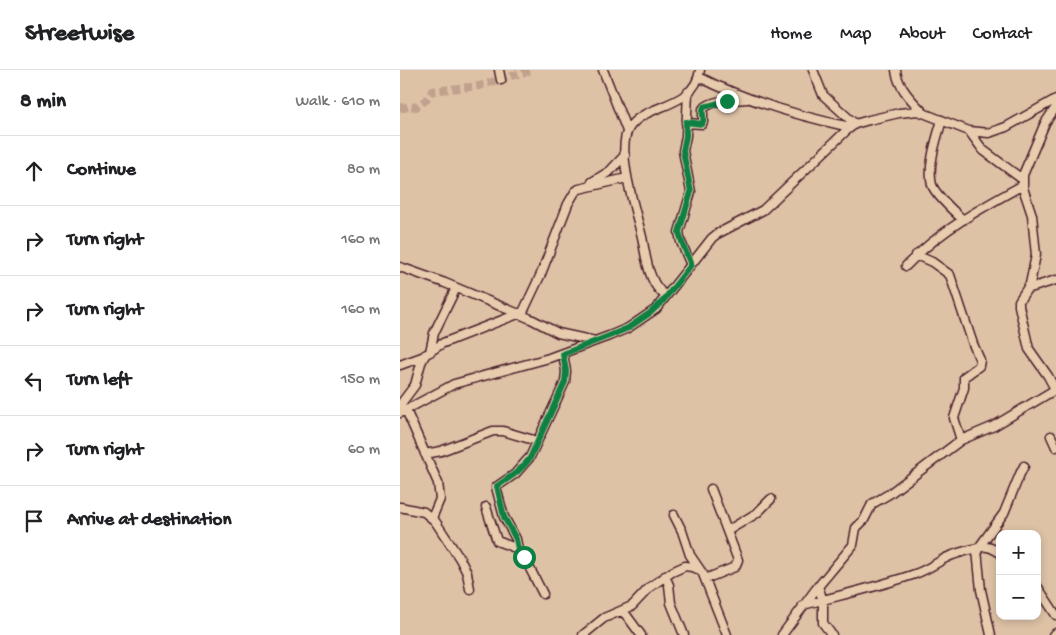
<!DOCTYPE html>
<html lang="en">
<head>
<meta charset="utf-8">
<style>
  :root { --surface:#fff; --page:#f2f2f2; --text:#202124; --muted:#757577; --line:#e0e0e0 }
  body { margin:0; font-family:"Gochi Hand",sans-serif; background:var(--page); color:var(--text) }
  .controls { position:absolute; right:15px; bottom:15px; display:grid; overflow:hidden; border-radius:10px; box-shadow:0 2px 8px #0003 }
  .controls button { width:45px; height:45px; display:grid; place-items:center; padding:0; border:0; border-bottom:1px solid var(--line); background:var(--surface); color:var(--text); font:25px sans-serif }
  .stop { position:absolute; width:15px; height:15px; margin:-11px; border:4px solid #0b8043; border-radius:50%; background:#fff }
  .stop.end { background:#0b8043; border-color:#fff; box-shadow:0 1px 5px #0008 }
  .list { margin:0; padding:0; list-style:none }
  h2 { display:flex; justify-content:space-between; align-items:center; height:65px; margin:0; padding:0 20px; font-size:21px }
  h2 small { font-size:16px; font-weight:400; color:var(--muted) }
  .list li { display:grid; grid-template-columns:32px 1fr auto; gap:15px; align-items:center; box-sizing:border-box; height:70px; padding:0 20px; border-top:1px solid var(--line) }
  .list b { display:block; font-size:19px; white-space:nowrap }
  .list em { font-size:16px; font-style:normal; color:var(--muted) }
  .icon { flex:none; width:28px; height:28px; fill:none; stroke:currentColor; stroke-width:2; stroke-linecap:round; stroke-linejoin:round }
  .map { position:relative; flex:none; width:656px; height:565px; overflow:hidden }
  header { display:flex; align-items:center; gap:30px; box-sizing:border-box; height:70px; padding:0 25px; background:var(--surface); border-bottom:1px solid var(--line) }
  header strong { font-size:24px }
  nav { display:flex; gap:28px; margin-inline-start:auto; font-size:18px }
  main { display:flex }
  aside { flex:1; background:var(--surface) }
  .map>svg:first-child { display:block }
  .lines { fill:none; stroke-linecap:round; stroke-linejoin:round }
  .minor-tunnel { stroke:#c0a18d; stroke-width:8; stroke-dasharray:8 4; stroke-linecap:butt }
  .minor-casing { stroke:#4a1f2b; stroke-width:11 }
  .minor { stroke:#e7ccae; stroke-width:8 }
  .route { stroke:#0b8043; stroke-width:6 }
</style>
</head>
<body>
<header>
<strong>Streetwise</strong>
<nav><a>Home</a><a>Map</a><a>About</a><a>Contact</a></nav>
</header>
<main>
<aside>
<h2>8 min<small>Walk · 610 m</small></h2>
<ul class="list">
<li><svg class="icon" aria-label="ahead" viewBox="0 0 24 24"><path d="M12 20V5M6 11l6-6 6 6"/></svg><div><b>Continue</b></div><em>80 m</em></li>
<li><svg class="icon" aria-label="right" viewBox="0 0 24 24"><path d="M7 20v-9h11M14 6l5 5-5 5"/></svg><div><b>Turn right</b></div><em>160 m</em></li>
<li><svg class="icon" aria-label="right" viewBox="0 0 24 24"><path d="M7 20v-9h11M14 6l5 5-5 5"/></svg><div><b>Turn right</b></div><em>160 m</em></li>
<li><svg class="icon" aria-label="left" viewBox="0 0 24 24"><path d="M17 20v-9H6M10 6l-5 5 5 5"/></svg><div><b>Turn left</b></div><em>150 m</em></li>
<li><svg class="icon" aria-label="right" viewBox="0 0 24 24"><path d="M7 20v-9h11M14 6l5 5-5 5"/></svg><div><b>Turn right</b></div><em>60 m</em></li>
<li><svg class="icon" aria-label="arrive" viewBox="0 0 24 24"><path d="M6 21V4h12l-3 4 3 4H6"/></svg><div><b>Arrive at destination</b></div></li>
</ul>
</aside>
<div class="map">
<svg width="656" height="565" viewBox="0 0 656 565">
  <rect width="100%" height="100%" fill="#dec2a6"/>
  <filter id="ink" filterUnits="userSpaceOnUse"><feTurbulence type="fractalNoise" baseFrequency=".02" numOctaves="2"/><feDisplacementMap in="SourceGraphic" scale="10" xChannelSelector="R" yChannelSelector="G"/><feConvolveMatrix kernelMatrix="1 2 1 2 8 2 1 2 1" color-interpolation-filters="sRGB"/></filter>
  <g filter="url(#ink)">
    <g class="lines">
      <path class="minor-tunnel" d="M 0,37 L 4,38 L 9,36 L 16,37 L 26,30 L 32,21 L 79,16 L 131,0"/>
      <g class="minor-casing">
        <path id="minor" d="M 99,0 L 101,10
          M 203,0 L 227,61
          M 413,0 L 423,25 L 455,54
          M 496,0 C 497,16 512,31 523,42
          M 299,7 C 347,31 398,46 450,57
          M 288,22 L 286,66 L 283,81 L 291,122 L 279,162 L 281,172 L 291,195
          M 656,37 L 645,53 L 623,105 L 623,118 L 632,145 L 636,185 L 630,214 L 619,231 L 619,236 L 629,279 L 648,306 L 656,321
          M 542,50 C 537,67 527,97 532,115 C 536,126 555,142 563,150
          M 286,53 L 302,54 L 303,52 L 303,39 C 313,29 333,30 347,29
          M 569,61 L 583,80 L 622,109
          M 192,112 L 210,101 L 225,85
          M 516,185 L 532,192 L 550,205 L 573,274 L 580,290 L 579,296 L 564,307 L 564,318 L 554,348 L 561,370
          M 506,196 C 539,161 581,138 623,115
          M 0,197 L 45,213 L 131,249 L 158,263 L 195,271
          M 627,219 L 656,210
          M 266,226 C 259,221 255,216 252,208 C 246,195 245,181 242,167 C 236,142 215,80 229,58 C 244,33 295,39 300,0
          M 30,282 L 34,263 L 56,218
          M 0,295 L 22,287 L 43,273 L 123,242 L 141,204 L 168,134 L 175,122 L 179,119 L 227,108
          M 0,335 L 15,315 L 21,293 L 25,285
          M 6,340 L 38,413 L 40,429 L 32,448
          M 0,343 L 54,314 L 149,288 L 209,266 L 228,258 L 256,239 L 312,168 L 317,164 L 363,140 L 447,60 L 455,54 L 469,50 L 499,43 L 518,41 L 569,61 L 589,63 L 606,57 L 656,29
          M 651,366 L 656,377
          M 25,384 L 41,381 L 93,361 L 103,361 L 137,371
          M 0,437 L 24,442 L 35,451 L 60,489 L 67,503 L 70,519
          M 86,437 L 97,471 L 118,479 L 124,487 L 143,524
          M 274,445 L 282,461 L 290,485 L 303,504 L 327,565
          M 327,461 L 357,443 L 371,429
          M 118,479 L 116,469 L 104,447 L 96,417 L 115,404 L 130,387 L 165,312 L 166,301 L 163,284
          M 265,506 L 269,515 L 271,533 L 284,565
          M 305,509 L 335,497 L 338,490 L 311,419
          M 418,516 L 423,531 L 423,553 L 432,565
          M 637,516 L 656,545
          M 403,535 C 441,525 478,517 515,504 C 526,500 532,496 542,490 C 553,483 569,480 582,477 C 589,476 594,479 600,483
          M 222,541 L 227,546 L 241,565
          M 183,565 L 204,548 L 232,536 L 250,517 L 272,502 L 285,496 L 292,497 L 300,500
          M 382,565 L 416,519 L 453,475 L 456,458 L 464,450 L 472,434 L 489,424 L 561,370 L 594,356 L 656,319
          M 591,565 L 581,520 L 577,480 L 604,443 L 620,404 L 624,396
          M 653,565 L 656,563"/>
      </g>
      <use href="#minor" class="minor"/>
    </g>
  </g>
  <g class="lines" filter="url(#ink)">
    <path class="route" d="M 124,487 L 118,479 L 116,469 L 104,447 L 97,416 C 110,407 121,401 130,388 L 165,312 L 166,301 L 163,284 L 209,266 L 228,258 L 250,243 L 263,231 L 291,195 L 282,172 L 279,162 L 291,122 L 283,81 L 286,66 L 286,52 L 302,54 C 306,49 300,42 304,37 L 327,31"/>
  </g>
</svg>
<div class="controls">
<button>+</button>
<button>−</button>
</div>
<div class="stop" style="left:124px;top:487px"></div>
<div class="stop end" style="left:327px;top:31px"></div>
</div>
</main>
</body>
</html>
